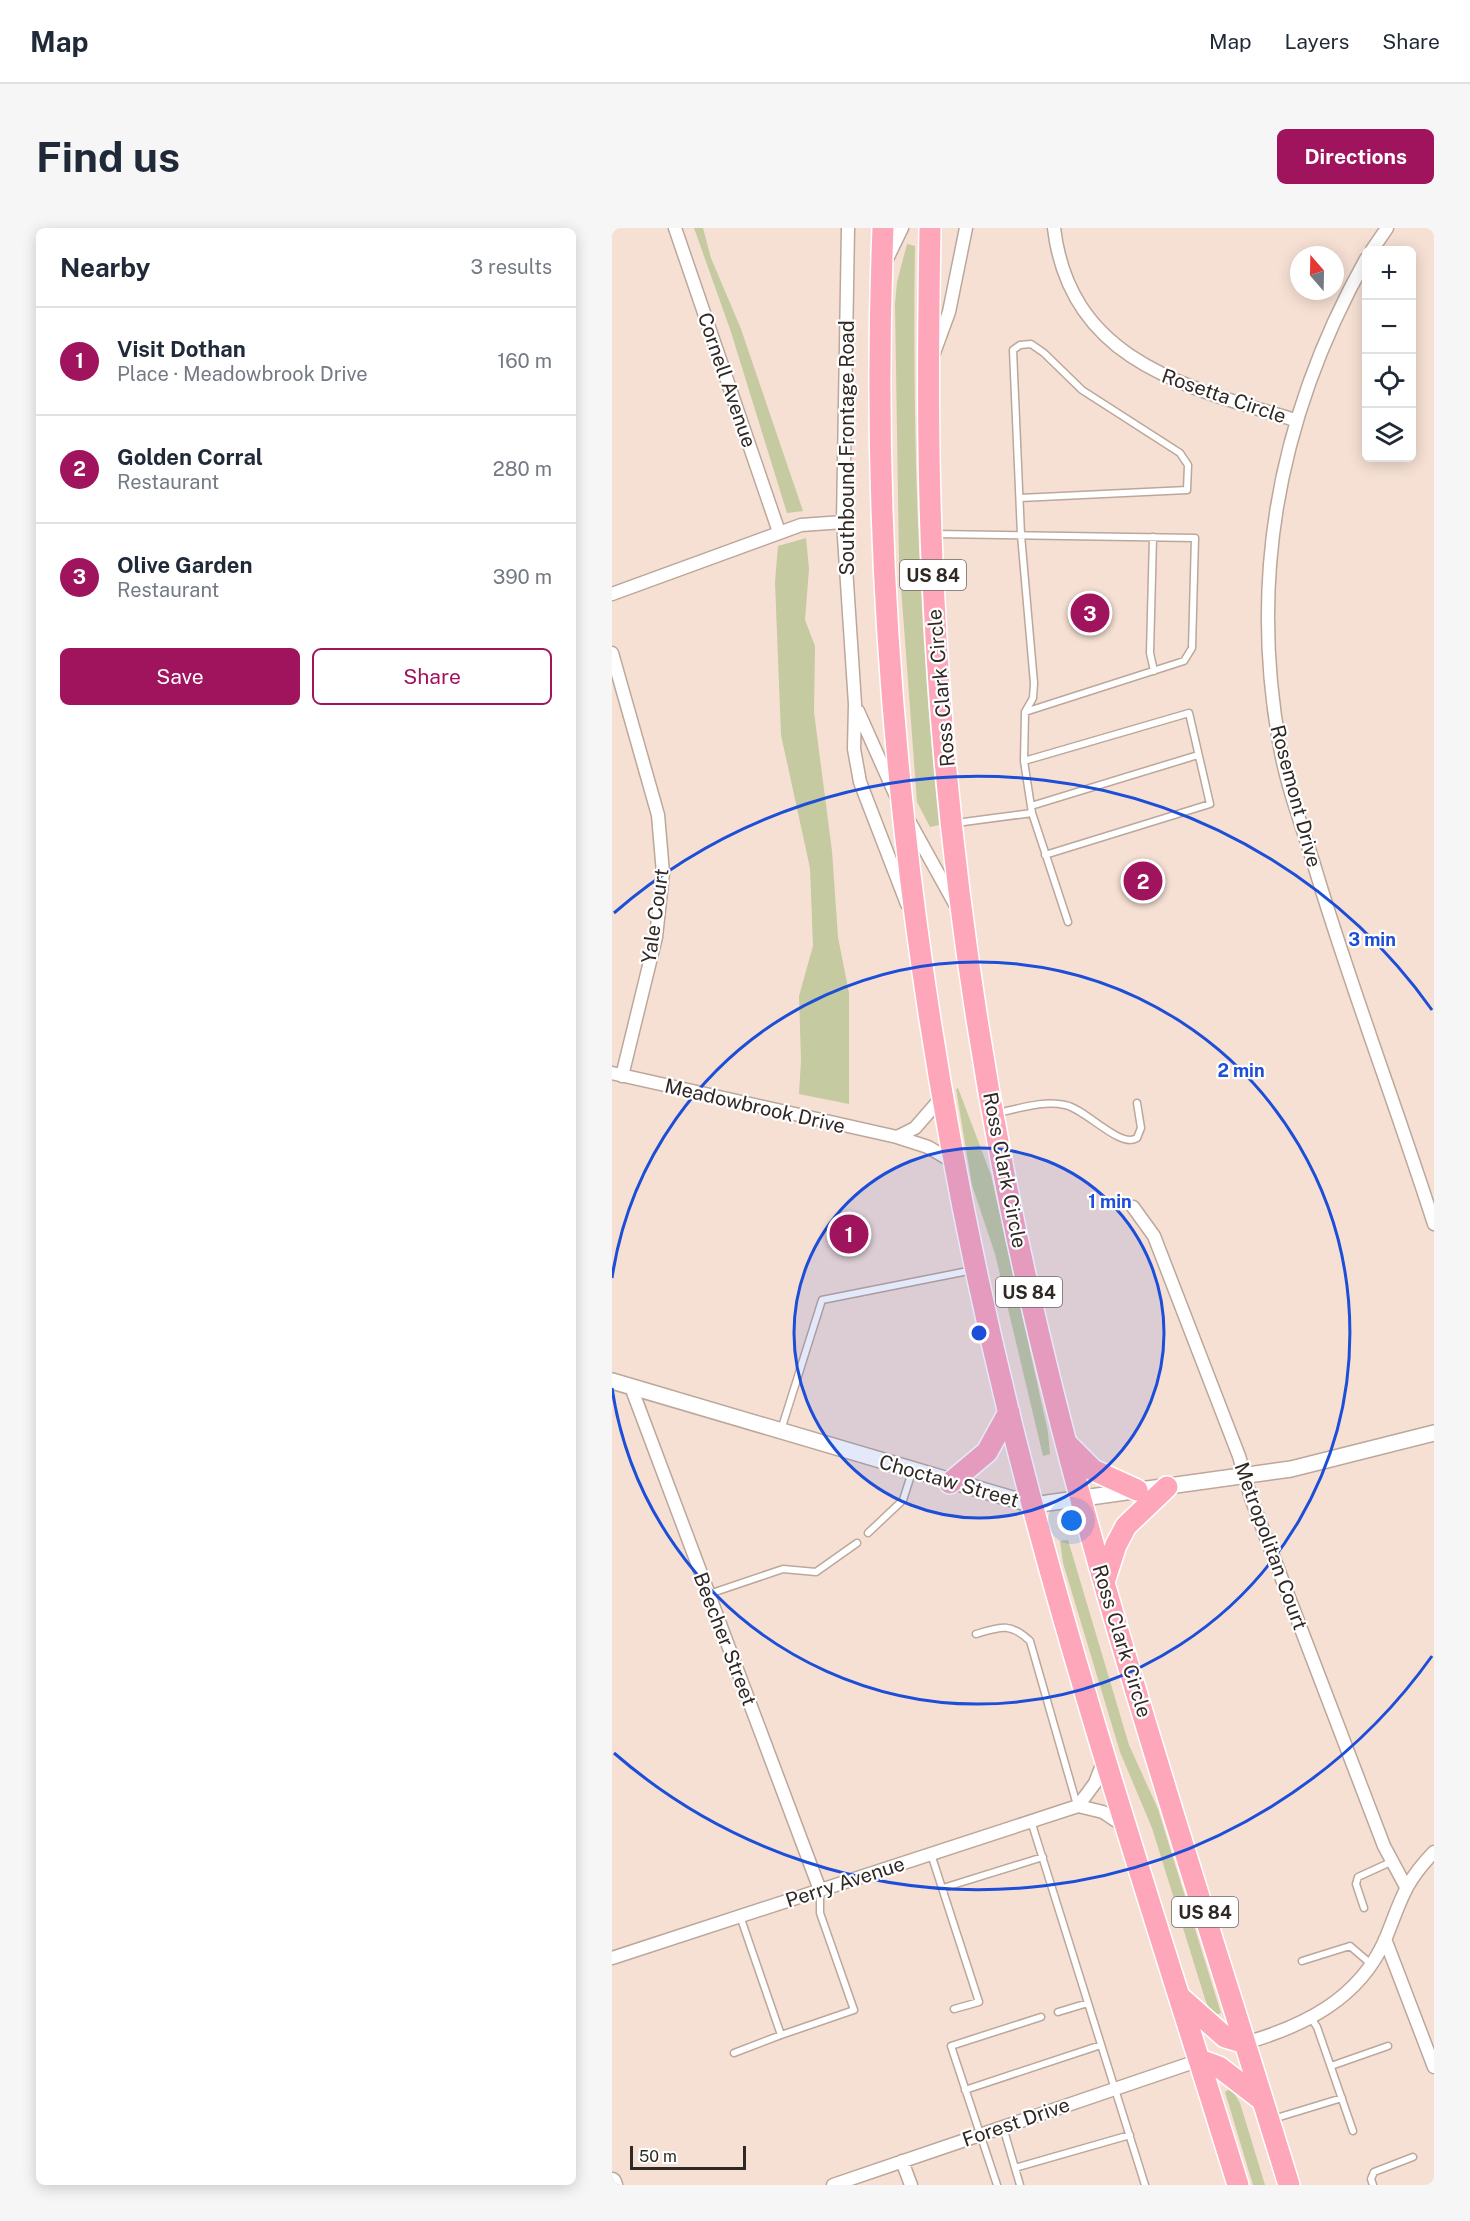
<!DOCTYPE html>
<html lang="en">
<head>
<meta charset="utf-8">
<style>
  :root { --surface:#fff; --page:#f6f6f7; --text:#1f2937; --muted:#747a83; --line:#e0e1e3; --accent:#a0145e }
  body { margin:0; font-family:"Public Sans",sans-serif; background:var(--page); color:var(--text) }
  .controls { position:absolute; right:18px; top:18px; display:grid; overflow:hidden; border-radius:9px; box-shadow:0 3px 15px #0003 }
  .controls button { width:54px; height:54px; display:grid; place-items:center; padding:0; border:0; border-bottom:2px solid var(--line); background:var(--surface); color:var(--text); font:30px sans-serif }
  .compass { position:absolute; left:678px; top:18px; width:54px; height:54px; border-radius:50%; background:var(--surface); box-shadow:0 3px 15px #0003; rotate:340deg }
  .scale { position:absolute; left:18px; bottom:15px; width:116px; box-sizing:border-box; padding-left:6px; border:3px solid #302824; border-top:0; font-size:16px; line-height:21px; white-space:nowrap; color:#302824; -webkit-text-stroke:4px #fff; paint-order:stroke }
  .you { position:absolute; left:460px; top:1293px; width:21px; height:21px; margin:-15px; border:4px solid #fff; border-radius:50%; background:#1a73e8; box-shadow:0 0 0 9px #1a73e833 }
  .badge { display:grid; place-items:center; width:39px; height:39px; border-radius:50%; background:var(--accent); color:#fff; font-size:20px; font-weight:700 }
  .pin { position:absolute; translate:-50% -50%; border:3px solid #fff; box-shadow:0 2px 6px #0006 }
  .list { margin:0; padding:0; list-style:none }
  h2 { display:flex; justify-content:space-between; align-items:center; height:78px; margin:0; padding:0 24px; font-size:26px }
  h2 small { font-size:20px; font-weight:400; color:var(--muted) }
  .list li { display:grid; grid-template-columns:39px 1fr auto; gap:18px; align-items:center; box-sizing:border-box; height:108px; padding:0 24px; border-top:2px solid var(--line) }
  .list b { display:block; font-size:22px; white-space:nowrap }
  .list p { margin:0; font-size:20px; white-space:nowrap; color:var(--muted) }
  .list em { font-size:20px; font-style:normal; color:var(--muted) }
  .actions { display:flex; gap:12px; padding:18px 24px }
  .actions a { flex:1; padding:14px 0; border:2px solid var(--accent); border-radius:9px; text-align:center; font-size:21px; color:var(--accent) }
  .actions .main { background:var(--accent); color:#fff }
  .icon { flex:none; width:33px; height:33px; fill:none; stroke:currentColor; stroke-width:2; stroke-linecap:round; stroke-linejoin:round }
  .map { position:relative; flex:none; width:822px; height:1957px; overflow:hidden; border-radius:9px }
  header { display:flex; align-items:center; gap:36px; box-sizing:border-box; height:84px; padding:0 30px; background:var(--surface); border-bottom:2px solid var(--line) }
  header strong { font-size:28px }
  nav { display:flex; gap:33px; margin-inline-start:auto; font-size:21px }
  .intro { display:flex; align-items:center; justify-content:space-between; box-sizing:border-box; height:144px; padding:0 36px }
  h1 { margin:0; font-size:42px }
  .button { padding:15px 27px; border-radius:9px; background:var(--accent); color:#fff; font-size:21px; font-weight:700 }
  main { display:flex; gap:36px; padding:0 36px }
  aside { flex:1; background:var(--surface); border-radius:9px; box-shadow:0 3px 15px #0003 }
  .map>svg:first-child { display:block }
  .green { fill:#c5caa0 }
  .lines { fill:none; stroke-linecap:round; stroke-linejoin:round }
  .service-casing { stroke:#bca79b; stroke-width:9 }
  .minor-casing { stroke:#bca79b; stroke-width:15 }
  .tertiary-casing { stroke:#bca79b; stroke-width:18 }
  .secondary-casing { stroke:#bca79b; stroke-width:21 }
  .trunk-casing { stroke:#fff; stroke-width:24 }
  .service { stroke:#fff; stroke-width:6 }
  .minor { stroke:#fff; stroke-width:12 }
  .tertiary { stroke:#fff; stroke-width:15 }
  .secondary { stroke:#fff; stroke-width:18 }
  .trunk { stroke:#ffa7ba; stroke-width:21 }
  .ring { fill:none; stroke:#1d4ed8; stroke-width:3 }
  .labels { text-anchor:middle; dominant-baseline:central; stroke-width:4.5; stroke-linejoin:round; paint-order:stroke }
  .shield { fill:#fff; stroke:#6e6866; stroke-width:1.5 }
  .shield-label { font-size:18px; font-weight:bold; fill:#302824 }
  .street-label { font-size:20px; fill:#302824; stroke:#fff }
  .centre { fill:#1d4ed8; stroke:#fff; stroke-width:3 }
  .ring-label { font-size:18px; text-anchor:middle; font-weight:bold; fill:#1d4ed8; stroke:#fff; stroke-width:4.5; stroke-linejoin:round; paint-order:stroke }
</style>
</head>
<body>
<header>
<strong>Map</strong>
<nav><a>Map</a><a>Layers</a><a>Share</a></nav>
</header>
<div class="intro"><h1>Find us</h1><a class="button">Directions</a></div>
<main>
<aside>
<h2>Nearby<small>3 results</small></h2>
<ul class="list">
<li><span class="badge">1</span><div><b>Visit Dothan</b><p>Place · Meadowbrook Drive</p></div><em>160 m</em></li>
<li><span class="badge">2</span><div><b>Golden Corral</b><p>Restaurant</p></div><em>280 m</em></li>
<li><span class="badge">3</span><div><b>Olive Garden</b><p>Restaurant</p></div><em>390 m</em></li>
</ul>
<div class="actions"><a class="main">Save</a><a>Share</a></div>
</aside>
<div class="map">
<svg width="822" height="1957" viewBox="0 0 822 1957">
  <rect width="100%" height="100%" fill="#f6e0d4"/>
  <path class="green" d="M 82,0 L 91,0 L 99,30 L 129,101 L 191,283 L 175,285 L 119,104 Z
    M 295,16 L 303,18 C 300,211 307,404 327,597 L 318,599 L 305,574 L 287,332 L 283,76 L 285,54 Z
    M 194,310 L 197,341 L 193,392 L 203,418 L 202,484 L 220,623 L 226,709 L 237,765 L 237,876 L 187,866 L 189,832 L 187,768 L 201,718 L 198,640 L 169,507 L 163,354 L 166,318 Z
    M 346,860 L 379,947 L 436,1204 L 438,1226 L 431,1228 L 383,1026 L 360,957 L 344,861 Z
    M 456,1312 L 517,1517 L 546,1581 L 609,1785 L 601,1788 L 594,1774 L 540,1600 L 508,1524 L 451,1335 L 448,1313 Z
    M 619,1860 L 628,1875 L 653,1957 L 641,1957 L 613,1864 Z"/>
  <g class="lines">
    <g class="service-casing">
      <path id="service" d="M 323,306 C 410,308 496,308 583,310 L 580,420 L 572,433 L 413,484 L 421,470 L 422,455 L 409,307 L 401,122 L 408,117 L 419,116 L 432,125 L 470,162 L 568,225 L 576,237 L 575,262 L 408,270
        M 541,309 L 538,425 L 542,443
        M 412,533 L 413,484
        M 419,578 L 586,527
        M 420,585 L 412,533 L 577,485 L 598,576 L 433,627
        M 344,595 L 420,585 L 456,694
        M 385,885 C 406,881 431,872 453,877 C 474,881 508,921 525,910 L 529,900 L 525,875
        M 169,1202 L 210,1072 L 361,1042
        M 256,1305 L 291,1272 L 300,1244
        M 97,1366 L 171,1341 L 204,1344 L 245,1315
        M 364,1406 C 388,1399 398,1394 418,1413 L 465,1577
        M 419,1593 L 533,1957
        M 319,1626 L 367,1774 L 342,1781
        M 331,1660 L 431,1629
        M 752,1680 L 744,1656 L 746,1649 L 781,1633
        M 128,1688 L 169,1807 L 242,1782 L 208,1685 L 208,1663
        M 690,1733 L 738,1718 L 759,1736
        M 446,1784 L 476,1775
        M 699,1790 L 705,1799 L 741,1903
        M 122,1825 L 169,1807
        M 719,1838 L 776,1818
        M 353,1862 L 489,1817
        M 661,1891 L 730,1870
        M 391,1899 L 408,1957
        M 403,1940 L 518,1907
        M 385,1957 L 339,1818 L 429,1789
        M 761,1957 L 759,1951 L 762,1944 L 801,1929"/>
    </g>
    <g class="minor-casing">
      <path id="minor" d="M 63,0 L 167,304
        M 236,0 L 231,294 L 243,476 L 242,521 L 248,554 L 295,676
        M 442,0 C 458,134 575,159 683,192
        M 760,22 L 775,0
        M 275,31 L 290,0
        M 754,31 C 669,183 636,346 668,519 C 675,560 691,600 703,640 C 739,760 784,877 822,996
        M 322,125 L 337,84 L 354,0
        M 0,366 L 189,297 L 231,294
        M 0,425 L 46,587 L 51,645 L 44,709 L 10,848
        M 246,483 L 284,568
        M 296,591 L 343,676
        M 0,845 L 285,909 L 316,919 L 343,935
        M 285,909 L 303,900 L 330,869
        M 521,979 L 542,1008 L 627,1228 L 639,1270 L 772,1618 L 794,1659
        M 19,1159 L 208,1662
        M 466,1578 L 483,1555 L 492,1532
        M 773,1711 L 822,1839
        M 0,1730 L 466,1578 L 491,1584 L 512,1598
        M 633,1815 C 692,1798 747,1771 773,1712 C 789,1673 791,1656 822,1624
        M 290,1933 L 299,1957
        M 221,1957 L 588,1832"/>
    </g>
    <g class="tertiary-casing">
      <path id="tertiary" d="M 0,1153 L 421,1277 L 679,1241 L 822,1205"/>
    </g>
    <g class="secondary-casing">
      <path id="secondary" d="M 0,1954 L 1,1957"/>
    </g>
    <g class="trunk-casing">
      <path id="trunk" d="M 271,0 C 255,397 302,800 397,1186 C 461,1446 547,1701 626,1957
        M 318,0 C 316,124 315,248 322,372 C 331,562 355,754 391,941 C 458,1286 574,1621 677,1957
        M 454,1215 L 481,1242 L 525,1262
        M 338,1255 L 375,1224 L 397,1184
        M 492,1354 L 504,1317 L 514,1298 L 555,1259
        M 569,1770 L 613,1809 L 633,1815
        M 588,1832 L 607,1839 L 650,1872"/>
    </g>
    <use href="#service" class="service"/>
    <use href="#minor" class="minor"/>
    <use href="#tertiary" class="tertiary"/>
    <use href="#secondary" class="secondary"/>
    <use href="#trunk" class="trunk"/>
  </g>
  <circle cx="367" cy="1105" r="185" fill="#1d4ed8" fill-opacity=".12"/>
  <g class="ring">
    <circle cx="367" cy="1105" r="185"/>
    <path d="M0 1050A371 371 0 1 1 0 1160"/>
    <path d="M820 1428A556 556 0 0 1 2 1525M2 685A556 556 0 0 1 820 782"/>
  </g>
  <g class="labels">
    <g class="shield">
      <rect x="288" y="332" width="66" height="30" rx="4.5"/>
      <rect x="384" y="1049" width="66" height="30" rx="4.5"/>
      <rect x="560" y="1669" width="66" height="30" rx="4.5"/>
    </g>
    <g class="shield-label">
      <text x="321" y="347">US 84</text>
      <text x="417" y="1064">US 84</text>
      <text x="593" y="1684">US 84</text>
    </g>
    <g class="street-label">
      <text transform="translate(115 152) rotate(71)">Cornell Avenue</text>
      <text transform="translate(612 168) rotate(19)">Rosetta Circle</text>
      <text transform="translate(235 220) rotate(-90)">Southbound Frontage Road</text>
      <text transform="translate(329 460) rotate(-95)">Ross Clark Circle</text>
      <text transform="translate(684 568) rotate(75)">Rosemont Drive</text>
      <text transform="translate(43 688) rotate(-82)">Yale Court</text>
      <text transform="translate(143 878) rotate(13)">Meadowbrook Drive</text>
      <text transform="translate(393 942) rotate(79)">Ross Clark Circle</text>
      <text transform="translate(337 1253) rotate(16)">Choctaw Street</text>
      <text transform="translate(659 1318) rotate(70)">Metropolitan Court</text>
      <text transform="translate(113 1411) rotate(69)">Beecher Street</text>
      <text transform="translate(510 1413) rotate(73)">Ross Clark Circle</text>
      <text transform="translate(233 1654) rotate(-18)">Perry Avenue</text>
      <text transform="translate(404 1894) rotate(-19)">Forest Drive</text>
    </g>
  </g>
  <circle cx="367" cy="1105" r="9" class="centre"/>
  <g class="ring-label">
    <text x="760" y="718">3 min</text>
    <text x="629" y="849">2 min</text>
    <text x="498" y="980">1 min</text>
  </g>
</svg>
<div class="controls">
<button>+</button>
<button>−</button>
<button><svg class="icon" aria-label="locate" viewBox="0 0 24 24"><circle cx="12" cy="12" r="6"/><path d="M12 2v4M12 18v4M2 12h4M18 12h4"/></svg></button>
<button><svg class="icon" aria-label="layers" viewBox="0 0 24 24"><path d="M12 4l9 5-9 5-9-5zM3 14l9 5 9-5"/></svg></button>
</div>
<svg class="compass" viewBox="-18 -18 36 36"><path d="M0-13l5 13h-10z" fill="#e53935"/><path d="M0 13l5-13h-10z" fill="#747a83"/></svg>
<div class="scale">50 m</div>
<div class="you"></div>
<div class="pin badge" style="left:237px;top:1006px">1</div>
<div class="pin badge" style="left:531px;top:653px">2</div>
<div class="pin badge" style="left:478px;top:385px">3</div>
</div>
</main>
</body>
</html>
